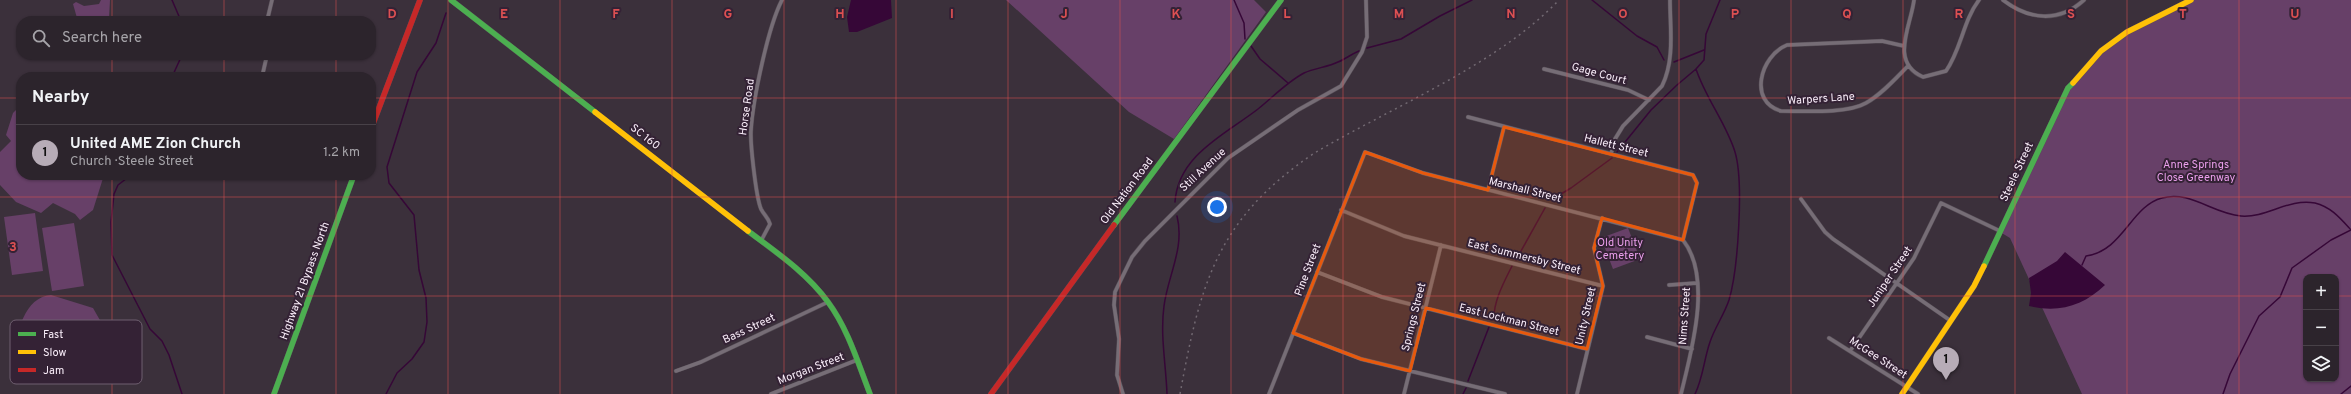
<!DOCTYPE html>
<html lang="en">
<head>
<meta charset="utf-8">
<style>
  :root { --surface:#2c242c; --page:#342c34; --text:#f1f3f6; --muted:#a6a4a9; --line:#484148; --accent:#b7acb7 }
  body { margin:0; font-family:Overpass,sans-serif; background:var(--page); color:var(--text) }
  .controls { position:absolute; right:12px; bottom:12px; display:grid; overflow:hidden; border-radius:8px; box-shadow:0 1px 3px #0004 }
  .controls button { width:36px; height:36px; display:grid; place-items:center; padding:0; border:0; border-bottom:1px solid var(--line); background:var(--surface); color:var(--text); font:20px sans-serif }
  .you { position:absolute; left:1217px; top:207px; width:14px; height:14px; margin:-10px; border:3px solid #fff; border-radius:50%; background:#1a73e8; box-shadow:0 0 0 6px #1a73e833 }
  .badge { display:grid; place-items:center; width:26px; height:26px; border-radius:50%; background:var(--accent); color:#111; font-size:13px; font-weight:700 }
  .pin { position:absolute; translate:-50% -33px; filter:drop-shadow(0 1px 2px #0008) }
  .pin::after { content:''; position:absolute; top:21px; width:14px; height:12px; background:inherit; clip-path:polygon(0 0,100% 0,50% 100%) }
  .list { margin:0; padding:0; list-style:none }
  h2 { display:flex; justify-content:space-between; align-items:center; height:52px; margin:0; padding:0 16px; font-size:17px }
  h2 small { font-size:13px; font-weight:400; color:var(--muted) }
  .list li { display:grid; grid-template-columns:26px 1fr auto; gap:12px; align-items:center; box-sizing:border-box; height:56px; padding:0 16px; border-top:1px solid var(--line) }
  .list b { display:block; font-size:15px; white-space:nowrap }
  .list p { margin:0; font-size:13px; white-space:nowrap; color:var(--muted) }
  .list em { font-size:13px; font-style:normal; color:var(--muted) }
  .icon { flex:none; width:22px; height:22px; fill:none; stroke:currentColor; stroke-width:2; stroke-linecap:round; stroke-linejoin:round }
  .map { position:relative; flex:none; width:2351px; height:394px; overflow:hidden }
  .search { position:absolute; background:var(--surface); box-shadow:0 1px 3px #0004; left:16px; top:16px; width:360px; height:44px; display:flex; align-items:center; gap:10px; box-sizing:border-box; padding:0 14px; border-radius:16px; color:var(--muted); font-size:15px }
  .panel { position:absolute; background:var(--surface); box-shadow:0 1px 3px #0004; left:16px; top:72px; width:360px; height:108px; border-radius:16px }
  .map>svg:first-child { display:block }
  .green { fill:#674068; fill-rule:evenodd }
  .water { fill:#360737 }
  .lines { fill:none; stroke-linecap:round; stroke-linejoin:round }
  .stream { stroke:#360737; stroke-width:1.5 }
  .street-casing { stroke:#554c55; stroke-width:4.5 }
  .fast-casing { stroke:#554c55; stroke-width:6 }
  .slow-casing { stroke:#554c55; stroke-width:6 }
  .jam-casing { stroke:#554c55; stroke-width:6 }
  .street { stroke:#766d76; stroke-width:3.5 }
  .fast { stroke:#4caf50; stroke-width:5.5 }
  .slow { stroke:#ffc107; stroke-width:5.5 }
  .jam { stroke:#c62828; stroke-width:5.5 }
  .rail { stroke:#726972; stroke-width:1.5; stroke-dasharray:2 4; stroke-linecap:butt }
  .marked { fill:#e8590c; fill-opacity:0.2; stroke:#e8590c; stroke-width:3; stroke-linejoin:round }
  .grid { fill:none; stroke:#dd5052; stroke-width:1; stroke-opacity:0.55 }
  .labels { text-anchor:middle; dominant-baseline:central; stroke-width:4; stroke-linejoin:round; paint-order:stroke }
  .street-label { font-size:11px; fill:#faeefa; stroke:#342235 }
  .park-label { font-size:11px; fill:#eb9fec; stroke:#342235 }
  .key { fill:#342235; stroke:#6f5f70; stroke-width:1 }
  .key-label { font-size:11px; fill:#faeefa }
  .grid-label { font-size:13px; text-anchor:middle; font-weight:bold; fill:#dd5052; stroke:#342235; stroke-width:4; stroke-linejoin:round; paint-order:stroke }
</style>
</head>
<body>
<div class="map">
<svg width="2351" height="394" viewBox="0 0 2351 394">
  <rect width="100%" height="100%" fill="#3b303b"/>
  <path class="green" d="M 101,0 L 110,0 L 109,19 C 101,23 85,21 77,18 L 73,4 L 76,2 L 84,6 L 99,4 Z
    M 1006,0 L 1254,0 L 1266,12 L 1174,139 L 1129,112 Z
    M 2191,0 L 2351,0 L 2351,394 L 2082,394 L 2010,238 L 2000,232 L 2061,99 L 2101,51 L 2127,32 ZM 2306,277 L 2336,277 L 2336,379 L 2306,379 Z
    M 21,105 L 21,175 L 104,175 L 93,210 L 80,220 L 75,214 L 53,203 L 41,213 L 16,202 L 0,185 L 0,152 L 11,141 L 6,135 L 13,113 Z
    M 35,213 L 43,271 L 12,275 L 4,217 Z
    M 74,223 L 84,286 L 52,291 L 42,228 Z
    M 1628,228 L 1640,259 L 1613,269 L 1601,238 Z
    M 51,295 L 93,308 L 101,322 L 81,372 L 74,376 L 11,354 C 18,333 24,297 51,295 Z"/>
  <path class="water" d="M 851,0 L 891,0 L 892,18 L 857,32 L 849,32 L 847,17 Z
    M 2065,252 L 2105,285 C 2083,306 2059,313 2029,306 L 2031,293 L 2029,278 L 2057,261 Z"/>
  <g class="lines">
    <path class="stream" d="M 172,0 L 181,21
      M 1234,0 L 1244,23 L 1245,39
      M 1592,0 L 1637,36 L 1657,47 L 1664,60
      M 1251,46 L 1260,59 L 1288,83
      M 1367,48 L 1401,39 L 1440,16 L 1472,0
      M 1674,62 L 1704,50
      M 172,77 L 182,55
      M 1617,152 L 1651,110 L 1677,85 L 1696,69 L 1704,60 L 1706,34 L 1720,0
      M 131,175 L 118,185 L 114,194 L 111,222 L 112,255 L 150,329 L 162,341 L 169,355 L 182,394
      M 1551,200 L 1571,188 L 1612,158
      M 1175,202 C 1178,155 1226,134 1258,109 C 1273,97 1287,82 1304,73 C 1315,68 1328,67 1338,62 C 1346,59 1351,54 1359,51
      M 1516,260 L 1545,208
      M 2082,265 L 2086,256 C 2123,251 2131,206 2162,198 C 2190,190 2213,214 2241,216 C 2267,218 2288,198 2315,203 C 2331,207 2340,218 2351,230
      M 1494,320 C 1493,302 1504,282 1512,266
      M 1468,381 L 1489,327
      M 386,394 L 397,373 L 412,359 L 424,342 L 427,322 L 426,298 L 419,270 L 414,215 L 389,183 L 387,167 L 417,72 L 436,43 L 446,13
      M 1167,394 C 1166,365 1160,335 1164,306 C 1168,275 1185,248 1177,216
      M 1463,394 L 1466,388
      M 1695,394 C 1703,378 1704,359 1710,342 C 1715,327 1724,315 1729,300 C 1738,270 1744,182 1735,152 C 1726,123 1706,99 1696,69
      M 2223,394 L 2230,374 L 2259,316 L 2280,297 L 2292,268 L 2331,240 L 2351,230
      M 2341,394 L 2351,386"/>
    <g class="street-casing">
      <path id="street" d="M 1914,0 C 1911,26 1889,62 1923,77 L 1946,71 C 1961,50 1963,21 1979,0
        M 2003,0 C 2029,20 2059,23 2084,0
        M 267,21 L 272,0
        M 1904,46 L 1882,41 L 1787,45 C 1760,56 1748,102 1781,111 C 1804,111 1847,114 1866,103 C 1882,94 1895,79 1908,66
        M 1544,69 L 1628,90 L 1649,100
        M 262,77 L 267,55
        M 1468,117 L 1693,175 L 1697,183 L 1683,240
        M 1611,154 L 1615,139 L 1623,126 L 1662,86 C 1675,60 1670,28 1670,0
        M 1488,190 L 1504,127
        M 1801,199 L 1825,232 L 1833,239 L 1951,321
        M 1341,210 L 1404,236 L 1603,286
        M 762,239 L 770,224 C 768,217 764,215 761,209 C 756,197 750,143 751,130 C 753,99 768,27 782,0
        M 1317,272 L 1382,297 L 1587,349
        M 1669,285 L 1697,283
        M 1293,333 L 1361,359 L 1505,394
        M 1647,337 L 1692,349
        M 1829,338 L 1918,394
        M 1850,351 L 1914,258 L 1941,203 L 2000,231
        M 676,371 L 701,362 L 828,302
        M 771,394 L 857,360
        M 1123,394 L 1117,375 L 1119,339 L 1114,305 L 1115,292 L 1132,257 L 1145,241 L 1228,158 L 1298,110 L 1341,86 L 1362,52 L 1367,37 L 1366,0
        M 1269,394 L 1365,152 L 1423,173 L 1683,240
        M 1404,394 L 1441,245
        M 1577,394 L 1603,286 L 1594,248 L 1602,218
        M 1681,394 C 1691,352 1713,278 1683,240"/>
    </g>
    <g class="fast-casing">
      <path id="fast" d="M 451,0 L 595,112
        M 1114,225 L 1281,0
        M 748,231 C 776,252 807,273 828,302 C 848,329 858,363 870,394
        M 1984,266 L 2068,88 L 2073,83
        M 274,394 L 354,175"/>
    </g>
    <g class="slow-casing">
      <path id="slow" d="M 2073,83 L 2101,51 L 2127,32 L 2191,0
        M 595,112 L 748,231
        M 1902,394 L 1974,286 L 1984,266"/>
    </g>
    <g class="jam-casing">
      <path id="jam" d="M 371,129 L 420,0
        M 991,394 L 1114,225"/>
    </g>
    <use href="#street" class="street"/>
    <use href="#fast" class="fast"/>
    <use href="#slow" class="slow"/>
    <use href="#jam" class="jam"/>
    <path class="rail" d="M 1180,394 C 1200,285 1216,220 1313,154 C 1391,107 1496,66 1559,0"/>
  </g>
  <path class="marked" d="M 1504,127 L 1693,175 L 1697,183 L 1683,240 L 1602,218 L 1594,248 L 1603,286 L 1587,349 L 1426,308 L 1410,371 L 1361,359 L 1293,333 L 1365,152 L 1423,173 L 1488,190 Z"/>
  <path class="grid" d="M 112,0 L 112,21M 224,0 L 224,21M 336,0 L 336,21M 448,0 L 448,394M 560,0 L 560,394M 672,0 L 672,394M 784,0 L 784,394M 896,0 L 896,394M 1008,0 L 1008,394M 1120,0 L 1120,394M 1231,0 L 1231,394M 1343,0 L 1343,394M 1455,0 L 1455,394M 1567,0 L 1567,394M 1679,0 L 1679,394M 1791,0 L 1791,394M 1903,0 L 1903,394M 2015,0 L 2015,394M 2127,0 L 2127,394M 2239,0 L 2239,394M 112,55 L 112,77M 224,55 L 224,77M 336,55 L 336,77M 0,98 L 21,98M 371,98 L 2351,98M 112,175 L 112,394M 224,175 L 224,394M 336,175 L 336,394M 0,197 L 2351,197M 0,296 L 2306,296M 2336,296 L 2351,296"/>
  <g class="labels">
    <g class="street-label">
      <text transform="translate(1599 74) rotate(15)">Gage Court</text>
      <text transform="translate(1821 99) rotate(-4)">Warpers Lane</text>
      <text transform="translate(747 107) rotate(-82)">Horse Road</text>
      <text transform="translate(645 137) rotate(38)">SC 160</text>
      <text transform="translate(1616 146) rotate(14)">Hallett Street</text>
      <text transform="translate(1203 170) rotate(-43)">Still Avenue</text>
      <text transform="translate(2017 172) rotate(-65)">Steele Street</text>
      <text transform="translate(1525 190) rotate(14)">Marshall Street</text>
      <text transform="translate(1127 191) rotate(-53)">Old Nation Road</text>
      <text transform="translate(1524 257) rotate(14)">East Summersby Street</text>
      <text transform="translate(1308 270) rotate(-69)">Pine Street</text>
      <text transform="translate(1890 277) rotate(-56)">Juniper Street</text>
      <text transform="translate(305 281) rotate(-70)">Highway 21 Bypass North</text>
      <text transform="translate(1586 316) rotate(-77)">Unity Street</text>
      <text transform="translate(1685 316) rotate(-86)">Nims Street</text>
      <text transform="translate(1414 317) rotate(-76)">Springs Street</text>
      <text transform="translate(1509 320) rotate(14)">East Lockman Street</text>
      <text transform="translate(749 329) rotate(-25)">Bass Street</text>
      <text transform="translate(1878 358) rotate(33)">McGee Street</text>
      <text transform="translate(811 369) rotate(-21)">Morgan Street</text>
    </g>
    <g class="park-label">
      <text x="2196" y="165">Anne Springs<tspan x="2196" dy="13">Close Greenway</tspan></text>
      <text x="1620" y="243">Old Unity<tspan x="1620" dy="13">Cemetery</tspan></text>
    </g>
  </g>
  <rect x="10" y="320" width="132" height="64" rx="6" class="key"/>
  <rect x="18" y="332" width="18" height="4" fill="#4caf50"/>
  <rect x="18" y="350" width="18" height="4" fill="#ffc107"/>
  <rect x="18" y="368" width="18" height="4" fill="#c62828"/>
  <g class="key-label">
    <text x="43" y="338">Fast</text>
    <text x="43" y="356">Slow</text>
    <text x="43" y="374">Jam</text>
  </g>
  <g class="grid-label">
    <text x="392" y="18">D</text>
    <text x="504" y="18">E</text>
    <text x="616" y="18">F</text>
    <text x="728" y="18">G</text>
    <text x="840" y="18">H</text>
    <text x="952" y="18">I</text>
    <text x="1064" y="18">J</text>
    <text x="1176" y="18">K</text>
    <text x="1287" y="18">L</text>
    <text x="1399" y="18">M</text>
    <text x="1511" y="18">N</text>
    <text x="1623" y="18">O</text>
    <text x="1735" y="18">P</text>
    <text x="1847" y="18">Q</text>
    <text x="1959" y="18">R</text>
    <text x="2071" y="18">S</text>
    <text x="2183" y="18">T</text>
    <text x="2295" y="18">U</text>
    <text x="13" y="251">3</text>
  </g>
</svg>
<div class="controls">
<button>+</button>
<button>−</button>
<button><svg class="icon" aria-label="layers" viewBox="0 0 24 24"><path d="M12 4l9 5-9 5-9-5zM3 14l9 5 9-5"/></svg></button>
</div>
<div class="you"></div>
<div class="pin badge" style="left:1946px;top:380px">1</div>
<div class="search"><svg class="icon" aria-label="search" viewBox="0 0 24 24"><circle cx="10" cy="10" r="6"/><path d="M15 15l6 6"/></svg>Search here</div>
<section class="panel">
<h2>Nearby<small></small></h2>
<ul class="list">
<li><span class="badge">1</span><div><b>United AME Zion Church</b><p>Church · Steele Street</p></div><em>1.2 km</em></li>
</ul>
</section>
</div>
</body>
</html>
